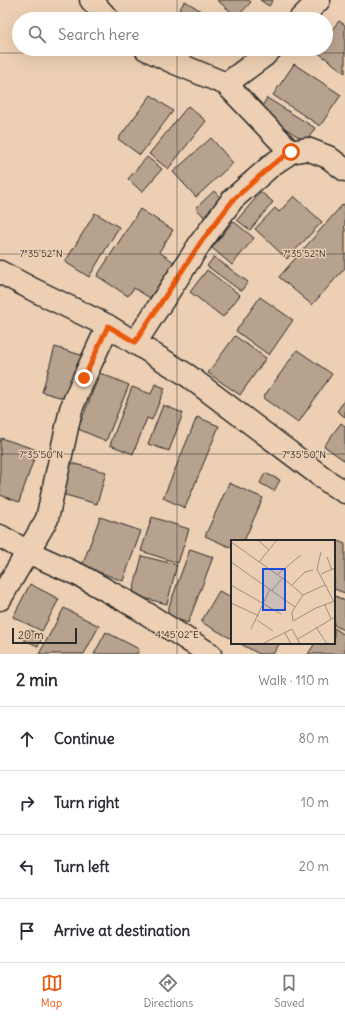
<!DOCTYPE html>
<html lang="en">
<head>
<meta charset="utf-8">
<style>
  :root { --surface:#fff; --page:#f7f7f7; --text:#2b2b33; --muted:#7c7c81; --line:#e1e1e2; --accent:#ea580c }
  body { margin:0; font-family:Delius,sans-serif; background:var(--page); color:var(--text) }
  .scale { position:absolute; left:12px; bottom:10px; width:65px; box-sizing:border-box; padding-left:4px; border:2px solid #2b2b2b; border-top:0; font-size:11px; line-height:14px; white-space:nowrap; color:#2b2b2b; -webkit-text-stroke:3px #edd0b3; paint-order:stroke }
  .stop { position:absolute; width:12px; height:12px; margin:-9px; border:3px solid #ea580c; border-radius:50%; background:#fff }
  .stop.end { background:#ea580c; border-color:#fff; box-shadow:0 1px 4px #0008 }
  .list { margin:0; padding:0; list-style:none }
  h2 { display:flex; justify-content:space-between; align-items:center; height:52px; margin:0; padding:0 16px; font-size:17px }
  h2 small { font-size:13px; font-weight:400; color:var(--muted) }
  .list li { display:grid; grid-template-columns:26px 1fr auto; gap:12px; align-items:center; box-sizing:border-box; height:64px; padding:0 16px; border-top:1px solid var(--line) }
  .list b { display:block; font-size:15px; white-space:nowrap }
  .list em { font-size:13px; font-style:normal; color:var(--muted) }
  .icon { flex:none; width:22px; height:22px; fill:none; stroke:currentColor; stroke-width:2; stroke-linecap:round; stroke-linejoin:round }
  .map { position:relative; flex:none; width:345px; height:654px; overflow:hidden }
  .search { position:absolute; background:var(--surface); box-shadow:0 4px 16px #0002; left:12px; right:12px; top:12px; height:44px; display:flex; align-items:center; gap:10px; box-sizing:border-box; padding:0 14px; border-radius:22px; color:var(--muted); font-size:15px }
  .sheet { height:308px; background:var(--surface) }
  nav { display:flex; justify-content:space-around; align-items:center; box-sizing:border-box; height:56px; border-top:1px solid var(--line); background:var(--surface); font-size:11px; color:var(--muted) }
  nav a { display:grid; justify-items:center; gap:2px }
  nav .on { color:var(--accent) }
  .map>svg:first-child { display:block }
  .building { fill:#b7a28e; stroke:#2b2b2b }
  .lines { fill:none; stroke-linecap:round; stroke-linejoin:round }
  .street-casing { stroke:#2b2b2b; stroke-width:25 }
  .street { stroke:#edd0b3; stroke-width:22 }
  .route { stroke:#ea580c; stroke-width:5 }
  .ticks { fill:none; stroke:#2b2b2b; stroke-width:1; stroke-opacity:0.45 }
  .inset-road { fill:none; stroke:#9f8e7d; stroke-width:1 }
  .view { fill:#1d4ed8; fill-opacity:0.15; stroke:#1d4ed8; stroke-width:2 }
  .inset-edge { fill:none; stroke:#2b2b2b; stroke-width:2 }
  .ticks-label { font-size:10px; text-anchor:middle; fill:#2b2b2b; stroke:#edd0b3; stroke-width:3; stroke-linejoin:round; paint-order:stroke }
</style>
</head>
<body>
<div class="map">
<svg width="345" height="654" viewBox="0 0 345 654">
  <rect width="100%" height="100%" fill="#edd0b3"/>
  <filter id="ink" filterUnits="userSpaceOnUse"><feTurbulence type="fractalNoise" baseFrequency=".025" numOctaves="2"/><feDisplacementMap in="SourceGraphic" scale="8" xChannelSelector="R" yChannelSelector="G"/><feConvolveMatrix kernelMatrix="1 2 1 2 8 2 1 2 1" color-interpolation-filters="sRGB"/></filter>
  <g filter="url(#ink)">
    <path class="building" d="M 217,0 L 249,0 L 251,2 L 237,17 Z
      M 260,0 L 273,0 L 269,6 Z
      M 185,1 L 214,19 L 173,19 Z
      M 339,21 L 345,25 L 345,73 L 316,51 L 317,49 L 326,49 L 326,37 Z
      M 294,64 L 341,95 L 320,126 L 273,95 Z
      M 151,95 L 173,111 L 140,155 L 118,139 Z
      M 267,98 L 315,128 L 306,142 L 259,111 Z
      M 188,106 L 206,121 L 168,169 L 149,154 Z
      M 211,138 L 233,163 L 196,197 L 173,172 Z
      M 147,157 L 162,169 L 142,192 L 128,179 Z
      M 214,191 L 224,201 L 205,218 L 196,208 Z
      M 261,192 L 273,202 L 250,230 L 237,220 Z
      M 294,196 L 322,222 L 287,259 L 255,229 L 275,208 L 279,212 Z
      M 343,204 L 345,205 L 345,226 L 344,227 L 345,228 L 345,268 L 312,305 L 279,277 Z
      M 140,209 L 173,230 L 159,252 L 174,262 L 150,298 L 134,288 L 128,296 L 97,276 Z
      M 95,213 L 119,227 L 89,277 L 65,262 Z
      M 233,221 L 254,238 L 232,265 L 212,248 Z
      M 214,257 L 248,282 L 241,291 L 207,266 Z
      M 207,270 L 240,295 L 223,317 L 190,292 Z
      M 260,297 L 293,320 L 269,355 L 236,331 Z
      M 235,336 L 266,358 L 240,395 L 208,373 Z
      M 55,347 L 84,356 L 70,400 L 42,392 Z
      M 297,350 L 332,374 L 298,423 L 263,398 Z
      M 100,373 L 129,385 L 106,441 L 78,429 Z
      M 155,384 L 165,388 L 152,420 L 147,418 L 133,454 L 110,445 L 132,387 L 151,394 Z
      M 345,400 L 345,417 L 337,411 Z
      M 163,405 L 183,413 L 169,451 L 148,444 Z
      M 197,417 L 219,426 L 185,508 L 163,498 Z
      M 341,423 L 345,426 L 345,461 L 324,446 Z
      M 1,438 L 37,450 L 19,502 L 0,495 L 0,442 Z
      M 71,463 L 106,472 L 97,504 L 62,494 Z
      M 265,473 L 280,480 L 274,491 L 260,483 Z
      M 229,483 L 263,498 L 244,541 L 232,541 L 232,548 L 205,536 Z
      M 100,517 L 141,531 L 123,581 L 82,566 Z
      M 152,517 L 189,529 L 178,563 L 141,551 Z
      M 338,541 L 345,544 L 345,593 L 334,589 L 334,552 Z
      M 190,549 L 213,557 L 188,623 L 166,615 Z
      M 142,556 L 177,565 L 167,604 L 132,595 Z
      M 30,584 L 59,599 L 42,631 L 13,617 Z
      M 219,591 L 232,597 L 232,639 L 201,622 Z
      M 334,595 L 345,601 L 345,631 L 334,625 Z
      M 64,608 L 99,626 L 84,654 L 39,654 Z
      M 334,628 L 345,635 L 345,654 L 308,654 L 315,643 L 334,643 Z
      M 29,630 L 43,636 L 38,646 L 24,640 Z
      M 106,632 L 139,649 L 137,654 L 94,654 Z
      M 239,643 L 280,643 L 273,654 L 259,654 Z"/>
    <g class="lines">
      <g class="street-casing">
        <path id="street" d="M 91,0 L 108,19
          M 300,19 L 319,0
          M 146,49 L 173,62 L 226,84 L 291,152
          M 226,84 L 264,56 L 271,49
          M 0,272 L 34,290 L 108,326 L 187,375 L 330,483 L 345,492
          M 135,343 L 201,242 L 233,199 L 273,164 L 291,152 L 307,149 L 328,157 L 345,170
          M 0,536 L 28,552 L 81,576 L 138,608 L 210,654
          M 0,599 L 47,519 L 71,409 L 84,378 L 108,326"/>
      </g>
      <use href="#street" class="street"/>
    </g>
  </g>
  <g class="lines" filter="url(#ink)">
    <path class="route" d="M 84,378 L 108,326 L 135,342 L 201,242 L 234,199 L 273,164 L 291,152"/>
  </g>
  <path class="ticks" d="M 177,0 L 177,19M 177,49 L 177,654M 0,53 L 345,53M 0,254 L 345,254M 0,454 L 345,454"/>
  <g transform="translate(231 540)">
    <rect width="104" height="104" fill="#edd0b3"/>
    <path class="inset-road" d="M 27,0 L 38,10M 0,2 L 51,38M 90,12 L 86,29 L 103,62M 96,17 L 101,30M 0,22 L 64,67M 28,22 L 46,0M 47,34 L 70,15M 90,34 L 104,28M 0,45 L 50,74M 61,45 L 74,32 L 82,30M 94,45 L 72,55 L 61,72 L 62,81 L 85,68 L 104,61M 41,50 L 52,38 L 72,55M 0,63 L 28,76M 94,65 L 100,79M 26,80 L 42,91M 85,87 L 96,104M 20,89 L 39,49M 54,93 L 60,104M 67,99 L 104,77M 31,104 L 61,89 L 69,104"/>
    <path class="view" d="M 32,29 L 54,29 L 54,70 L 32,70 Z"/>
    <rect width="104" height="104" class="inset-edge"/>
  </g>
  <g class="ticks-label">
    <text x="41" y="257">7°35'52"N</text>
    <text x="304" y="257">7°35'52"N</text>
    <text x="41" y="458">7°35'50"N</text>
    <text x="304" y="458">7°35'50"N</text>
    <text x="177" y="638">4°45'02"E</text>
  </g>
</svg>
<div class="scale">20 m</div>
<div class="stop" style="left:291px;top:152px"></div>
<div class="stop end" style="left:84px;top:378px"></div>
<div class="search"><svg class="icon" aria-label="search" viewBox="0 0 24 24"><circle cx="10" cy="10" r="6"/><path d="M15 15l6 6"/></svg>Search here</div>
</div>
<section class="sheet">
<h2>2 min<small>Walk · 110 m</small></h2>
<ul class="list">
<li><svg class="icon" aria-label="ahead" viewBox="0 0 24 24"><path d="M12 20V5M6 11l6-6 6 6"/></svg><div><b>Continue</b></div><em>80 m</em></li>
<li><svg class="icon" aria-label="right" viewBox="0 0 24 24"><path d="M7 20v-9h11M14 6l5 5-5 5"/></svg><div><b>Turn right</b></div><em>10 m</em></li>
<li><svg class="icon" aria-label="left" viewBox="0 0 24 24"><path d="M17 20v-9H6M10 6l-5 5 5 5"/></svg><div><b>Turn left</b></div><em>20 m</em></li>
<li><svg class="icon" aria-label="arrive" viewBox="0 0 24 24"><path d="M6 21V4h12l-3 4 3 4H6"/></svg><div><b>Arrive at destination</b></div></li>
</ul>
</section>
<nav>
<a class="on"><svg class="icon" aria-label="map" viewBox="0 0 24 24"><path d="M3 6l6-2 6 2 6-2v14l-6 2-6-2-6 2zM9 4v14M15 6v14"/></svg>Map</a>
<a><svg class="icon" aria-label="directions" viewBox="0 0 24 24"><path d="M12 3l9 9-9 9-9-9zM9 14v-3h6M13 9l2 2-2 2"/></svg>Directions</a>
<a><svg class="icon" aria-label="saved" viewBox="0 0 24 24"><path d="M7 4h10v16l-5-4-5 4z"/></svg>Saved</a>
</nav>
</body>
</html>
